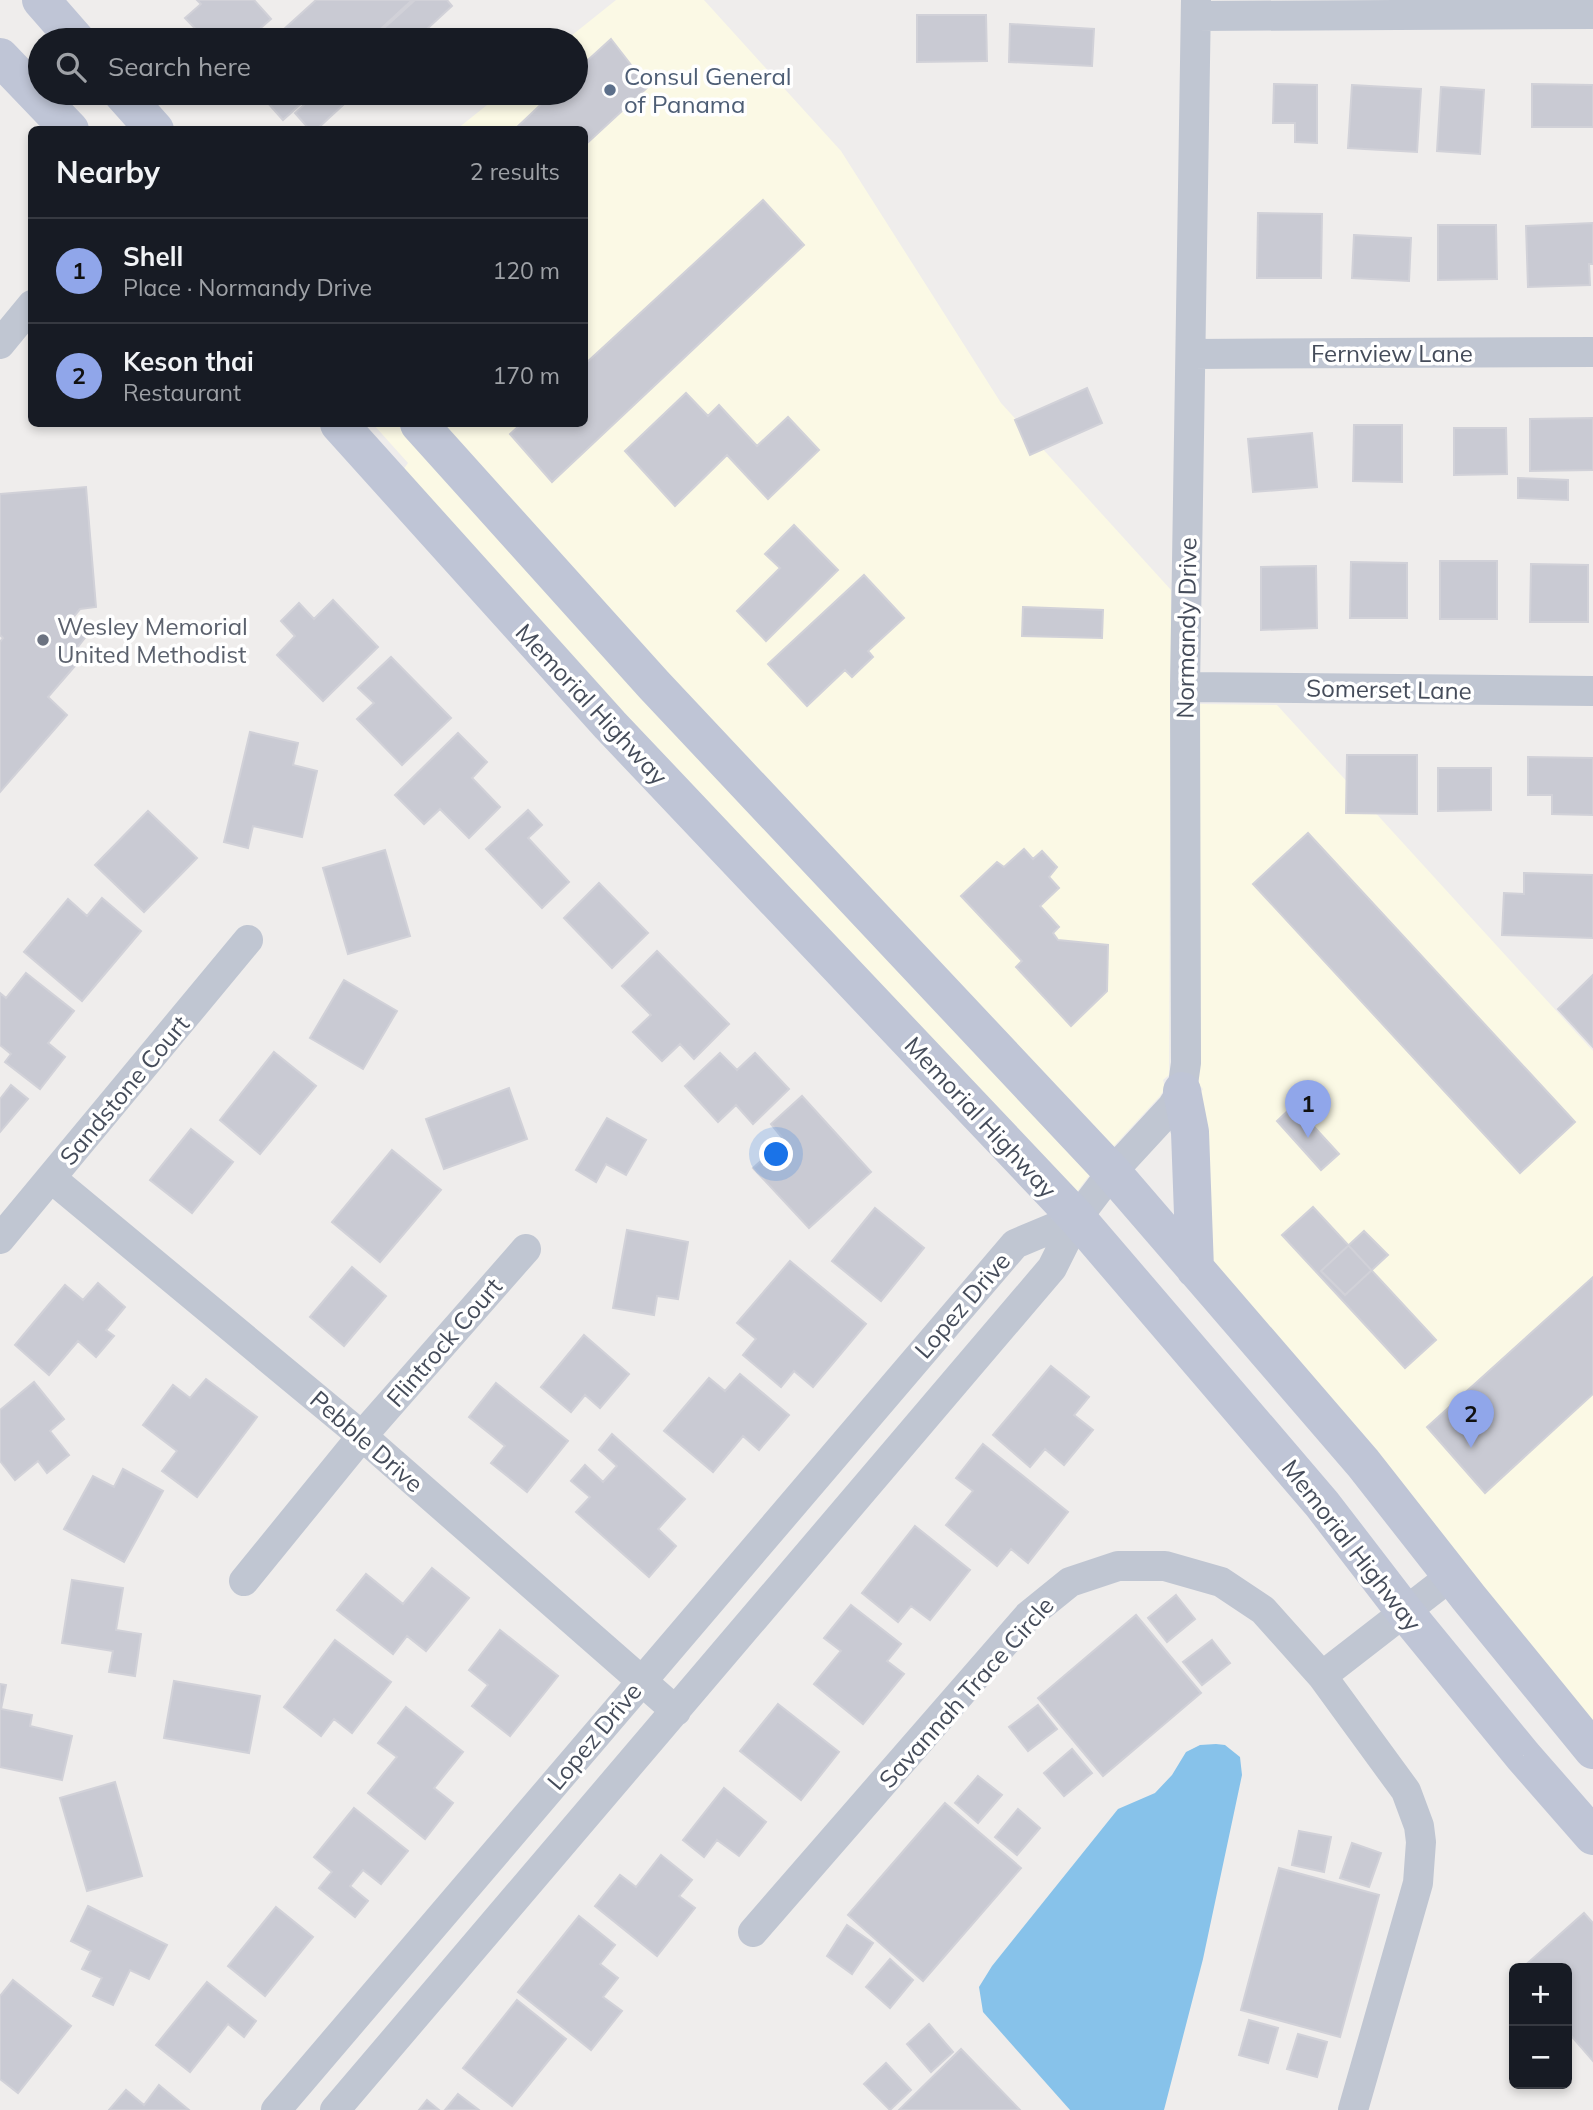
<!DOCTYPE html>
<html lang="en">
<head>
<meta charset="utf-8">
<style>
  :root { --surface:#171b24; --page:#20242c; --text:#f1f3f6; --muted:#9ea1a6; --line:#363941; --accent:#90a6ea }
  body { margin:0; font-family:Mulish,sans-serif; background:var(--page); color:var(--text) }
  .controls { position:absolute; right:21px; bottom:21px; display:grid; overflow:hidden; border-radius:10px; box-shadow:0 4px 10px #0003 }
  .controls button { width:63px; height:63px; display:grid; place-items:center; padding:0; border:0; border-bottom:2px solid var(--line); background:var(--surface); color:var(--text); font:35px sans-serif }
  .you { position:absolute; left:777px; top:1155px; width:24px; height:24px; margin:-18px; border:5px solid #fff; border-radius:50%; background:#1a73e8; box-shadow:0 0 0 10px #1a73e833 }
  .badge { display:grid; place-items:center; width:46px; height:46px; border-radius:50%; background:var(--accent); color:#111; font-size:23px; font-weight:700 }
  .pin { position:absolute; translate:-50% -58px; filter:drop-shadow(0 2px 4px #0008) }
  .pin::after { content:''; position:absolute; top:37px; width:24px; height:21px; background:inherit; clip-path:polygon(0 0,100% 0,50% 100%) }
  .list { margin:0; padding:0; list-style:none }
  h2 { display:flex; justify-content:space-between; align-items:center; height:91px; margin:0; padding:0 28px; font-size:30px }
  h2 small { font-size:23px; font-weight:400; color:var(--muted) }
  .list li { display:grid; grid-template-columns:46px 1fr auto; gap:21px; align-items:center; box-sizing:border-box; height:105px; padding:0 28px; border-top:2px solid var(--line) }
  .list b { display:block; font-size:26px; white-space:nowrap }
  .list p { margin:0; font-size:23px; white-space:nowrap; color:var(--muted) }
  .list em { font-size:23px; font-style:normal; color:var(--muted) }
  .icon { flex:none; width:38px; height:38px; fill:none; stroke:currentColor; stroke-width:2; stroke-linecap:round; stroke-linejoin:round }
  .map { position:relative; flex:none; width:1593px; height:2110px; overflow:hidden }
  .search { position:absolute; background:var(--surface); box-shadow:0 4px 10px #0003; left:28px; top:28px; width:560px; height:77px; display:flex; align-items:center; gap:18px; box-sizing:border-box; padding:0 24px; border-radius:38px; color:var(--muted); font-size:26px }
  .panel { position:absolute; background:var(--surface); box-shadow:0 4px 10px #0003; left:28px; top:126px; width:560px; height:301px; border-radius:10px }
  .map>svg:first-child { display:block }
  .commercial { fill:#fbf9e5 }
  .water { fill:#87c2ea }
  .building { fill:#c9cad3; stroke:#d1d1d8; stroke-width:2 }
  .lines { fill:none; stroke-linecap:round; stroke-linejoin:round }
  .minor { stroke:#c0c6d2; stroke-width:30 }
  .secondary { stroke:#bfc5d6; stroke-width:38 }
  .service-dot { fill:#5c6f8a; stroke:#fff; stroke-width:2.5 }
  .worship-dot { fill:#6b7280; stroke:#fff; stroke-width:2.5 }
  .labels { text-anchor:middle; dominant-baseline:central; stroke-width:7; stroke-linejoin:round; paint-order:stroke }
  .service-label { font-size:24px; fill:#4e5e75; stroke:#fff; text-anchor:start }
  .street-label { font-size:24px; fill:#454c5a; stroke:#fff }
  .worship-label { font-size:24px; fill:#5b616d; stroke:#fff; text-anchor:start }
</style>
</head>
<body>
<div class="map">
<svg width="1593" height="2110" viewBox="0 0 1593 2110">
  <rect width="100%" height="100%" fill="#efedec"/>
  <path class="commercial" d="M 616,0 L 704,0 L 841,151 L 1001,403 L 1171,590 L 1169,1075 L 1163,1080 L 1165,1088 L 1160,1096 L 1112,1148 L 665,672 L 441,424 L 584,424 L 584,130 L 457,129 L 502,93 L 576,93 L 576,40 L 566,40 Z
    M 373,424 L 397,424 L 643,697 L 1091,1173 L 1076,1193 L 621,712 L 403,470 L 408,463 Z
    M 1200,704 L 1277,705 L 1593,1051 L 1593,1724 L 1210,1262 L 1199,1095 L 1203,1089 L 1199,1085 Z"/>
  <path class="water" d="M 1216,1744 L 1225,1745 L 1240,1757 L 1242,1775 L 1203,1959 L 1164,2110 L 1070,2110 L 983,2012 L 979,1987 L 992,1966 L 1118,1809 L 1155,1793 L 1172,1775 L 1186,1752 L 1200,1745 Z"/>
  <path class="building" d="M 197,0 L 254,0 L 271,19 L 247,40 L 206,40 L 185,18 L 201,4 Z
    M 316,0 L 412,0 L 369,40 L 272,40 Z
    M 415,0 L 447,0 L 452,6 L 415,40 L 393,40 L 383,29 Z
    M 917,15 L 986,15 L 987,61 L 917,62 Z
    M 1010,24 L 1094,29 L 1092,66 L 1009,62 Z
    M 611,39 L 648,87 L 584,146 L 584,130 L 514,130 L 553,93 L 576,93 L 576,71 Z
    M 1274,84 L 1317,85 L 1317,143 L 1295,142 L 1295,123 L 1273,123 Z
    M 1532,84 L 1593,85 L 1593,127 L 1532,127 Z
    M 1352,85 L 1421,89 L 1417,152 L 1348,148 Z
    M 1441,87 L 1484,90 L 1480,154 L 1437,151 Z
    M 259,93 L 313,93 L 283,120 Z
    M 317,93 L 356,93 L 316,130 L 310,130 L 295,113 Z
    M 763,200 L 804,245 L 552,482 L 510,434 L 521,424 L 584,424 L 584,365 Z
    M 1258,213 L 1322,214 L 1321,278 L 1257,278 Z
    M 1593,223 L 1593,264 L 1589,264 L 1590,285 L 1528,287 L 1526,226 Z
    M 1438,225 L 1496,225 L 1497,279 L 1438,280 Z
    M 1354,235 L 1411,238 L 1409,281 L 1352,278 Z
    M 1087,388 L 1102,423 L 1030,455 L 1015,420 Z
    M 686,393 L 708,416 L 719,405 L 757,446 L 788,417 L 819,450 L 768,499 L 727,455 L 675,506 L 625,451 Z
    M 1593,418 L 1593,470 L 1530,471 L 1530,419 Z
    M 1354,425 L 1402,425 L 1402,482 L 1353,481 Z
    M 1454,428 L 1506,428 L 1507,474 L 1454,475 Z
    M 1312,433 L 1317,487 L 1253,492 L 1248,439 Z
    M 1518,478 L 1568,480 L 1568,500 L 1518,498 Z
    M 86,487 L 96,607 L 80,609 L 71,620 L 87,635 L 74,652 L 81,659 L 48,697 L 67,715 L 0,792 L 0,642 L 3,638 L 0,635 L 0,494 Z
    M 794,525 L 838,570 L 766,641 L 737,611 L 780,568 L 765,554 Z
    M 1440,561 L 1497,561 L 1497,619 L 1440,619 Z
    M 1351,562 L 1407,563 L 1407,618 L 1350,618 Z
    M 1531,564 L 1588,565 L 1588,622 L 1530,622 Z
    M 1316,566 L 1317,628 L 1261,630 L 1261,567 Z
    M 864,575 L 904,618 L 868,651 L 873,657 L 852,677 L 845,670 L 807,706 L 768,664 Z
    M 333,600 L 378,647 L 323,701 L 277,655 L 295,636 L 281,621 L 299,603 L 314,619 Z
    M 1023,607 L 1103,610 L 1102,638 L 1022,636 Z
    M 391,657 L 451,718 L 402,765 L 357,719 L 374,703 L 358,688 Z
    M 250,732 L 298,743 L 293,765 L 317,771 L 302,837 L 253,826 L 248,848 L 224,842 Z
    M 458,733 L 487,762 L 472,778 L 500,807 L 469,838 L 440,809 L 424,824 L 395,795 Z
    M 1347,755 L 1417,755 L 1417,814 L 1346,813 Z
    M 1528,757 L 1593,758 L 1593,815 L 1552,814 L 1552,795 L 1528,795 Z
    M 1438,768 L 1491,768 L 1491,810 L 1438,811 Z
    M 528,810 L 542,825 L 528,838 L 569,882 L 542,908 L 486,849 Z
    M 148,811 L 197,858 L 144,912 L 95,865 Z
    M 1308,833 L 1575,1122 L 1520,1173 L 1253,884 Z
    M 1024,849 L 1033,859 L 1042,851 L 1057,867 L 1049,877 L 1059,888 L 1040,906 L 1059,927 L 1053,933 L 1058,940 L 1108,945 L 1107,991 L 1071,1026 L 1016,967 L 1022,961 L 961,896 L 997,862 L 1004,867 Z
    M 385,850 L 410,936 L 348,954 L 323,868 Z
    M 1524,873 L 1593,875 L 1593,938 L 1502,935 L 1504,893 L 1524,894 Z
    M 599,883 L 648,933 L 612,968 L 564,918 Z
    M 102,898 L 141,931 L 82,1001 L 24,952 L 68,899 L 87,916 Z
    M 657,951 L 729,1024 L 694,1059 L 680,1044 L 662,1061 L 633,1032 L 651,1015 L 622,986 Z
    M 26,973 L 74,1011 L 48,1043 L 65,1057 L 40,1089 L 5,1062 L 11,1054 L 0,1045 L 0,993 L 6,998 Z
    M 1593,975 L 1593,1047 L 1558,1009 Z
    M 344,980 L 397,1011 L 363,1069 L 310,1038 Z
    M 274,1052 L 316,1086 L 260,1154 L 220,1120 Z
    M 720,1053 L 737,1070 L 755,1053 L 789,1089 L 753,1124 L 736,1105 L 718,1122 L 685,1086 Z
    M 11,1085 L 28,1099 L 0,1132 L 0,1099 Z
    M 509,1088 L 527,1139 L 444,1169 L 426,1119 Z
    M 802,1096 L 871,1172 L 809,1228 L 753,1168 L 784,1140 L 771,1124 Z
    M 1294,1105 L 1339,1154 L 1321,1170 L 1277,1121 Z
    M 607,1118 L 646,1140 L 626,1175 L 606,1164 L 596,1182 L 576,1170 Z
    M 191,1129 L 233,1162 L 192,1213 L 150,1180 Z
    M 392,1150 L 441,1190 L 380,1262 L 332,1222 Z
    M 1313,1207 L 1436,1340 L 1405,1368 L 1282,1235 Z
    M 875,1208 L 924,1248 L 881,1301 L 832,1261 Z
    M 627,1230 L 688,1242 L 678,1299 L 657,1296 L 654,1315 L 613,1308 Z
    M 1364,1231 L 1388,1255 L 1345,1295 L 1321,1271 Z
    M 790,1261 L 866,1324 L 813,1387 L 794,1371 L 781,1387 L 743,1355 L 756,1339 L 737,1323 Z
    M 352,1267 L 386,1296 L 344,1346 L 310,1317 Z
    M 1593,1277 L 1593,1394 L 1485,1493 L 1427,1427 Z
    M 98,1283 L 125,1307 L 106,1330 L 114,1336 L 96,1357 L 78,1341 L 49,1375 L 15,1345 L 65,1285 L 83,1300 Z
    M 584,1335 L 629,1374 L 600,1408 L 585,1395 L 571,1412 L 541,1387 Z
    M 1051,1366 L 1089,1397 L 1074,1415 L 1093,1430 L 1064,1465 L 1045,1449 L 1030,1467 L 993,1435 Z
    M 740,1374 L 789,1415 L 759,1450 L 743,1436 L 713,1472 L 664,1431 L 709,1378 L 725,1391 Z
    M 206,1379 L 257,1417 L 197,1497 L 162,1471 L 177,1451 L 143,1425 L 173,1385 L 190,1398 Z
    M 34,1382 L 64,1419 L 50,1431 L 69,1455 L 47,1473 L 38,1461 L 15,1480 L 0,1461 L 0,1410 Z
    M 496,1383 L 568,1441 L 527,1492 L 491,1463 L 505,1446 L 469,1417 Z
    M 612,1434 L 685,1499 L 658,1529 L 676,1546 L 649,1577 L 576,1512 L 590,1497 L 571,1481 L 585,1465 L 603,1482 L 617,1466 L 599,1450 Z
    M 983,1444 L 1068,1512 L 1028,1563 L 1011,1549 L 997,1566 L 946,1525 L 973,1491 L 956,1478 Z
    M 123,1469 L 163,1491 L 124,1562 L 64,1529 L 93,1476 L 114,1487 Z
    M 915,1526 L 970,1570 L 930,1620 L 911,1606 L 898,1622 L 862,1593 Z
    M 432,1568 L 469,1598 L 426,1651 L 407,1636 L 393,1654 L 337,1610 L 366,1574 L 403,1604 Z
    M 72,1580 L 123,1588 L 116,1630 L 141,1634 L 135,1676 L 109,1672 L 113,1651 L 62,1643 Z
    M 1176,1595 L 1195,1619 L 1167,1642 L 1148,1618 Z
    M 851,1605 L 901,1644 L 887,1661 L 904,1674 L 863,1724 L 814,1684 L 841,1651 L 824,1638 Z
    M 1136,1615 L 1201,1693 L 1103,1776 L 1038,1698 Z
    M 500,1630 L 558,1676 L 510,1736 L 472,1706 L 488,1685 L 469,1670 Z
    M 335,1640 L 391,1682 L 352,1733 L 334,1719 L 321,1736 L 284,1707 Z
    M 1212,1640 L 1230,1663 L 1202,1685 L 1183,1662 Z
    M 174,1681 L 260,1696 L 249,1753 L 164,1738 Z
    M 0,1684 L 6,1685 L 1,1709 L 32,1715 L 30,1726 L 72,1736 L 62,1780 L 0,1767 Z
    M 778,1704 L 839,1752 L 801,1800 L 740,1751 Z
    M 1038,1705 L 1057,1729 L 1028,1751 L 1009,1727 Z
    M 406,1707 L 463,1752 L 434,1788 L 453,1803 L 425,1839 L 368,1793 L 397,1757 L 378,1743 Z
    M 1072,1749 L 1092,1773 L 1064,1796 L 1044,1773 Z
    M 978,1776 L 1002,1795 L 978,1823 L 955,1803 Z
    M 115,1782 L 142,1876 L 87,1891 L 60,1798 Z
    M 724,1788 L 766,1822 L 739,1856 L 717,1840 L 704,1857 L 683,1840 Z
    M 945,1803 L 1021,1868 L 923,1981 L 848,1915 Z
    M 354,1808 L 408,1851 L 381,1884 L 363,1870 L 350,1886 L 368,1901 L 355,1917 L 319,1888 L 332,1872 L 314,1857 Z
    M 1018,1809 L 1040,1828 L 1017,1855 L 995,1837 Z
    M 1299,1831 L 1331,1837 L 1324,1872 L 1292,1865 Z
    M 1352,1843 L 1381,1853 L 1369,1887 L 1340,1878 Z
    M 661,1855 L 692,1880 L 679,1896 L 695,1908 L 657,1956 L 595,1906 L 620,1875 L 636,1887 Z
    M 1279,1868 L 1379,1895 L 1340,2037 L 1241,2010 Z
    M 88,1906 L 167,1945 L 149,1979 L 130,1970 L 113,2005 L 93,1996 L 102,1978 L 82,1969 L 91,1951 L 71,1941 Z
    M 276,1907 L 313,1937 L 265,1996 L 228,1966 Z
    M 1584,1913 L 1593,1923 L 1593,2061 L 1567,2031 L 1567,1968 L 1522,1968 Z
    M 579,1916 L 615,1945 L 600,1964 L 618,1978 L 603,1997 L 622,2011 L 591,2050 L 518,1992 Z
    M 847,1925 L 873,1943 L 852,1974 L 827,1956 Z
    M 890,1959 L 913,1980 L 890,2008 L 866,1987 Z
    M 13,1980 L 71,2026 L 18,2093 L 0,2079 L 0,1996 Z
    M 207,1982 L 256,2021 L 244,2037 L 228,2024 L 190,2072 L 156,2045 Z
    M 517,2000 L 566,2039 L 512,2106 L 463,2068 Z
    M 1249,2020 L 1278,2028 L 1268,2063 L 1239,2055 Z
    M 929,2024 L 953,2052 L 931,2072 L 907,2044 Z
    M 1298,2034 L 1327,2042 L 1317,2077 L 1287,2069 Z
    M 961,2049 L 1020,2110 L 899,2110 Z
    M 886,2063 L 911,2090 L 890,2110 L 864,2084 Z
    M 159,2085 L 189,2110 L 109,2110 L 126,2090 L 144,2105 Z
    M 458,2094 L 479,2110 L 445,2110 Z
    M 427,2100 L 439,2110 L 419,2110 Z"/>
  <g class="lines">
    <path class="minor" d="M 1197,16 L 1593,14
      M 0,344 L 32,305
      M 1192,354 L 1593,352
      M 1185,687 L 1593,691
      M 51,1178 L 362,1436 L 676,1711
      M 0,1239 L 248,940
      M 244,1581 L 362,1436 L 526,1249
      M 1322,1676 L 1451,1576
      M 753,1932 L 1028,1616 L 1070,1582 L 1118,1566 L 1165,1566 L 1221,1582 L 1263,1610 L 1322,1676 L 1406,1791 L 1419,1826 L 1421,1842 L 1418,1883 L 1353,2110
      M 276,2110 L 1015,1244 L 1077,1218
      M 335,2110 L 1052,1268 L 1077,1218 L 1112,1172 L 1172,1107 L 1182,1091 L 1186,1063 L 1185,687 L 1196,0"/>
    <path class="secondary" d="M 41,0 L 76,40
      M 0,57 L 70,130
      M 122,93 L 155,130
      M 339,424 L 610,725 L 1077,1218 L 1322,1504 L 1405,1612 L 1523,1756 L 1593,1836
      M 419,424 L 654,685 L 1112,1172 L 1363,1463 L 1469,1598 L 1593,1750
      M 1182,1091 L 1190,1132 L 1195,1269"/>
  </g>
  <circle class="service-dot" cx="610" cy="90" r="7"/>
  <circle class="worship-dot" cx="43" cy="640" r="7"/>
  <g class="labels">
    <g class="service-label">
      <text x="624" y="76">Consul General<tspan x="624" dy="28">of Panama</tspan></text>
    </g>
    <g class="street-label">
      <text x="1392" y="353">Fernview Lane</text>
      <text transform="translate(1186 628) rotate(-89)">Normandy Drive</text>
      <text transform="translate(1389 689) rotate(1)">Somerset Lane</text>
      <text transform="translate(592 704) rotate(47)">Memorial Highway</text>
      <text transform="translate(124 1090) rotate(-50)">Sandstone Court</text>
      <text transform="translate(981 1117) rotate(47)">Memorial Highway</text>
      <text transform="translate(962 1305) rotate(-49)">Lopez Drive</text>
      <text transform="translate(444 1342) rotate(-49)">Flintrock Court</text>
      <text transform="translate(367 1441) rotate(41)">Pebble Drive</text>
      <text transform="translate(1352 1545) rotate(52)">Memorial Highway</text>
      <text transform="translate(966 1692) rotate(-48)">Savannah Trace Circle</text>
      <text transform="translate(594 1736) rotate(-50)">Lopez Drive</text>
    </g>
    <g class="worship-label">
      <text x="57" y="626">Wesley Memorial<tspan x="57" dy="28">United Methodist</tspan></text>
    </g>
  </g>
</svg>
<div class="controls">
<button>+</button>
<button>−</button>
</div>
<div class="you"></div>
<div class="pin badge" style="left:1308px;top:1138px">1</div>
<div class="pin badge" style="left:1471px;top:1448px">2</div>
<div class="search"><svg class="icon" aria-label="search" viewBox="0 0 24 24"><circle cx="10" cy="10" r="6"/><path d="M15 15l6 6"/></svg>Search here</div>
<section class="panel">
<h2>Nearby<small>2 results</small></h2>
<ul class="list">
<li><span class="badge">1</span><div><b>Shell</b><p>Place · Normandy Drive</p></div><em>120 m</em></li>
<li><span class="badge">2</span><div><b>Keson thai</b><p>Restaurant</p></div><em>170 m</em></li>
</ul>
</section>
</div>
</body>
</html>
